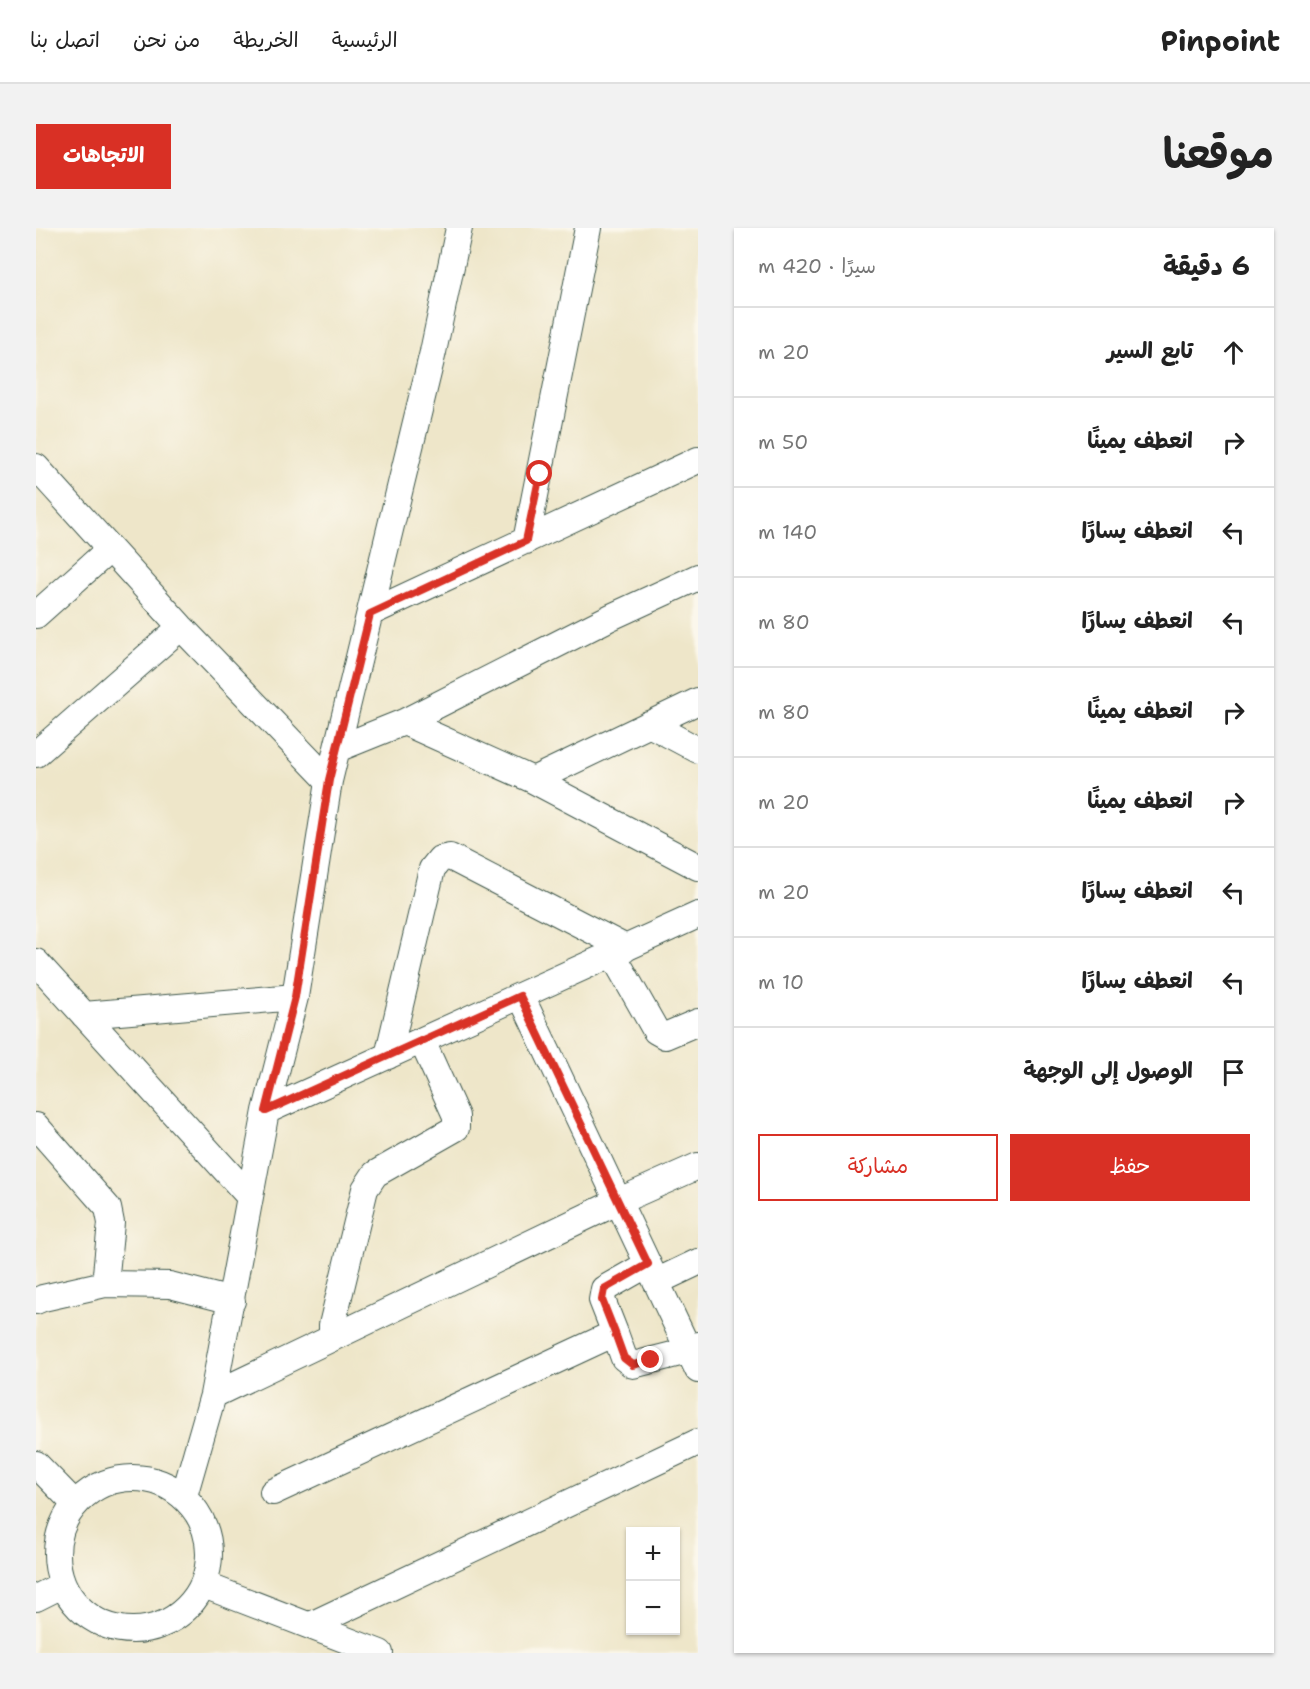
<!DOCTYPE html>
<html lang="ar">
<head>
<meta charset="utf-8">
<style>
  :root { --surface:#fff; --page:#f2f2f2; --text:#222; --muted:#767676; --line:#e0e0e0; --accent:#d93025 }
  body { margin:0; font-family:"Shantell Sans","Playpen Sans Arabic",sans-serif; background:var(--page); color:var(--text); direction:rtl }
  .controls { position:absolute; right:18px; bottom:18px; display:grid; overflow:hidden; border-radius:0px; box-shadow:0 2px 4px #0004 }
  .controls button { width:54px; height:54px; display:grid; place-items:center; padding:0; border:0; border-bottom:2px solid var(--line); background:var(--surface); color:var(--text); font:30px sans-serif }
  .stop { position:absolute; width:18px; height:18px; margin:-14px; border:4px solid #d93025; border-radius:50%; background:#fff }
  .stop.end { background:#d93025; border-color:#fff; box-shadow:0 2px 6px #0008 }
  .list { margin:0; padding:0; list-style:none }
  h2 { display:flex; justify-content:space-between; align-items:center; height:78px; margin:0; padding:0 24px; font-size:26px }
  h2 small { font-size:20px; font-weight:400; color:var(--muted) }
  .list li { display:grid; grid-template-columns:39px 1fr auto; gap:18px; align-items:center; box-sizing:border-box; height:90px; padding:0 24px; border-top:2px solid var(--line) }
  .list b { display:block; font-size:22px; white-space:nowrap }
  .list em { font-size:20px; font-style:normal; color:var(--muted) }
  .actions { display:flex; gap:12px; padding:18px 24px }
  .actions a { flex:1; padding:14px 0; border:2px solid var(--accent); border-radius:0px; text-align:center; font-size:21px; color:var(--accent) }
  .actions .main { background:var(--accent); color:#fff }
  .icon { flex:none; width:33px; height:33px; fill:none; stroke:currentColor; stroke-width:2; stroke-linecap:round; stroke-linejoin:round }
  .map { position:relative; flex:none; width:662px; height:1425px; overflow:hidden; direction:ltr; border-radius:0px }
  header { display:flex; align-items:center; gap:36px; box-sizing:border-box; height:84px; padding:0 30px; background:var(--surface); border-bottom:2px solid var(--line) }
  header strong { font-size:28px }
  nav { display:flex; gap:33px; margin-inline-start:auto; font-size:21px }
  .intro { display:flex; align-items:center; justify-content:space-between; box-sizing:border-box; height:144px; padding:0 36px }
  h1 { margin:0; font-size:42px }
  .button { padding:15px 27px; border-radius:0px; background:var(--accent); color:#fff; font-size:21px; font-weight:700 }
  main { display:flex; gap:36px; padding:0 36px }
  aside { flex:1; background:var(--surface); border-radius:0px; box-shadow:0 2px 4px #0004 }
  .map>svg:first-child { display:block }
  .lines { fill:none; stroke-linecap:round; stroke-linejoin:round }
  .minor-casing { stroke:#3e564a; stroke-width:28 }
  .minor { stroke:#fff; stroke-width:26 }
  .route { stroke:#d93025; stroke-width:8 }
</style>
</head>
<body>
<header>
<strong>Pinpoint</strong>
<nav><a>الرئيسية</a><a>الخريطة</a><a>من نحن</a><a>اتصل بنا</a></nav>
</header>
<div class="intro"><h1>موقعنا</h1><a class="button">الاتجاهات</a></div>
<main>
<aside>
<h2>6 دقيقة<small>سيرًا · 420 m</small></h2>
<ul class="list">
<li><svg class="icon" aria-label="ahead" viewBox="0 0 24 24"><path d="M12 20V5M6 11l6-6 6 6"/></svg><div><b>تابع السير</b></div><em>20 m</em></li>
<li><svg class="icon" aria-label="right" viewBox="0 0 24 24"><path d="M7 20v-9h11M14 6l5 5-5 5"/></svg><div><b>انعطف يمينًا</b></div><em>50 m</em></li>
<li><svg class="icon" aria-label="left" viewBox="0 0 24 24"><path d="M17 20v-9H6M10 6l-5 5 5 5"/></svg><div><b>انعطف يسارًا</b></div><em>140 m</em></li>
<li><svg class="icon" aria-label="left" viewBox="0 0 24 24"><path d="M17 20v-9H6M10 6l-5 5 5 5"/></svg><div><b>انعطف يسارًا</b></div><em>80 m</em></li>
<li><svg class="icon" aria-label="right" viewBox="0 0 24 24"><path d="M7 20v-9h11M14 6l5 5-5 5"/></svg><div><b>انعطف يمينًا</b></div><em>80 m</em></li>
<li><svg class="icon" aria-label="right" viewBox="0 0 24 24"><path d="M7 20v-9h11M14 6l5 5-5 5"/></svg><div><b>انعطف يمينًا</b></div><em>20 m</em></li>
<li><svg class="icon" aria-label="left" viewBox="0 0 24 24"><path d="M17 20v-9H6M10 6l-5 5 5 5"/></svg><div><b>انعطف يسارًا</b></div><em>20 m</em></li>
<li><svg class="icon" aria-label="left" viewBox="0 0 24 24"><path d="M17 20v-9H6M10 6l-5 5 5 5"/></svg><div><b>انعطف يسارًا</b></div><em>10 m</em></li>
<li><svg class="icon" aria-label="arrive" viewBox="0 0 24 24"><path d="M6 21V4h12l-3 4 3 4H6"/></svg><div><b>الوصول إلى الوجهة</b></div></li>
</ul>
<div class="actions"><a class="main">حفظ</a><a>مشاركة</a></div>
</aside>
<div class="map">
<svg width="662" height="1425" viewBox="0 0 662 1425">
  <rect width="100%" height="100%" fill="#fbf7ec"/>
  <filter id="ink" filterUnits="userSpaceOnUse"><feTurbulence type="fractalNoise" baseFrequency=".0167" numOctaves="2"/><feDisplacementMap in="SourceGraphic" scale="12" xChannelSelector="R" yChannelSelector="G"/><feConvolveMatrix kernelMatrix="1 2 1 2 8 2 1 2 1" color-interpolation-filters="sRGB"/></filter>
  <filter id="wash" filterUnits="userSpaceOnUse"><feTurbulence type="fractalNoise" baseFrequency=".008" numOctaves="4" result="noise"/><feDisplacementMap in="SourceGraphic" scale="24" xChannelSelector="R" yChannelSelector="G"/><feGaussianBlur stdDeviation="1.35" result="paint"/><feColorMatrix in="noise" values="0 0 0 0 0 0 0 0 0 0 0 0 0 0 0 0 0 1.4 0 .05"/><feComposite in="paint" operator="in"/></filter>
  <g filter="url(#wash)">
    <rect width="100%" height="100%" fill="#eee6c9"/>
  </g>
  <g filter="url(#ink)">
    <g class="lines">
      <g class="minor-casing">
        <path id="minor" d="M 0,239 L 145,399 L 293,553
          M 490,313 L 552,0
          M 334,385 L 662,232
          M 0,387 L 74,321
          M 368,494 L 497,552 L 662,639
          M 613,496 L 662,522
          M 301,521 L 368,494 L 575,389 L 662,349
          M 0,526 L 145,399
          M 497,552 L 662,473
          M 577,727 L 620,803 L 629,808 L 662,794
          M 0,734 L 214,969
          M 485,768 L 662,1142
          M 48,787 L 259,769
          M 352,828 L 396,641 L 404,631 L 414,629 L 590,720
          M 230,883 L 662,687
          M 0,898 L 72,980 L 75,995 L 69,1056
          M 612,1036 L 568,1061 L 566,1072 L 579,1105 L 588,1130 L 597,1137 L 652,1123 L 662,1117
          M 620,1054 L 662,1034
          M 0,1073 L 7,1070 L 69,1056 L 134,1057 L 196,1073
          M 296,1109 L 296,1097 L 329,961 L 339,946 L 420,900 L 420,888 L 386,813
          M 177,1167 L 581,974 L 662,938
          M 0,1236 L 38,1275
          M21 1326a76 76 0 1 1 152 0a76 76 0 1 1-152 0Z
          M 237,1264 L 579,1105
          M 148,1268 L 177,1167 L 230,883 L 259,769 L 293,553 L 397,124 L 423,0
          M 168,1357 L 344,1425
          M 0,1370 L 26,1357
          M 275,1397 L 662,1214"/>
      </g>
      <use href="#minor" class="minor"/>
    </g>
  </g>
  <g class="lines" filter="url(#ink)">
    <path class="route" d="M 504,246 L 490,313 L 334,386 L 293,552 L 259,769 L 230,883 L 484,768 L 612,1036 L 568,1061 L 566,1072 L 579,1105 L 588,1130 L 597,1137 L 615,1132"/>
  </g>
</svg>
<div class="controls">
<button>+</button>
<button>−</button>
</div>
<div class="stop" style="left:504px;top:246px"></div>
<div class="stop end" style="left:615px;top:1132px"></div>
</div>
</main>
</body>
</html>
